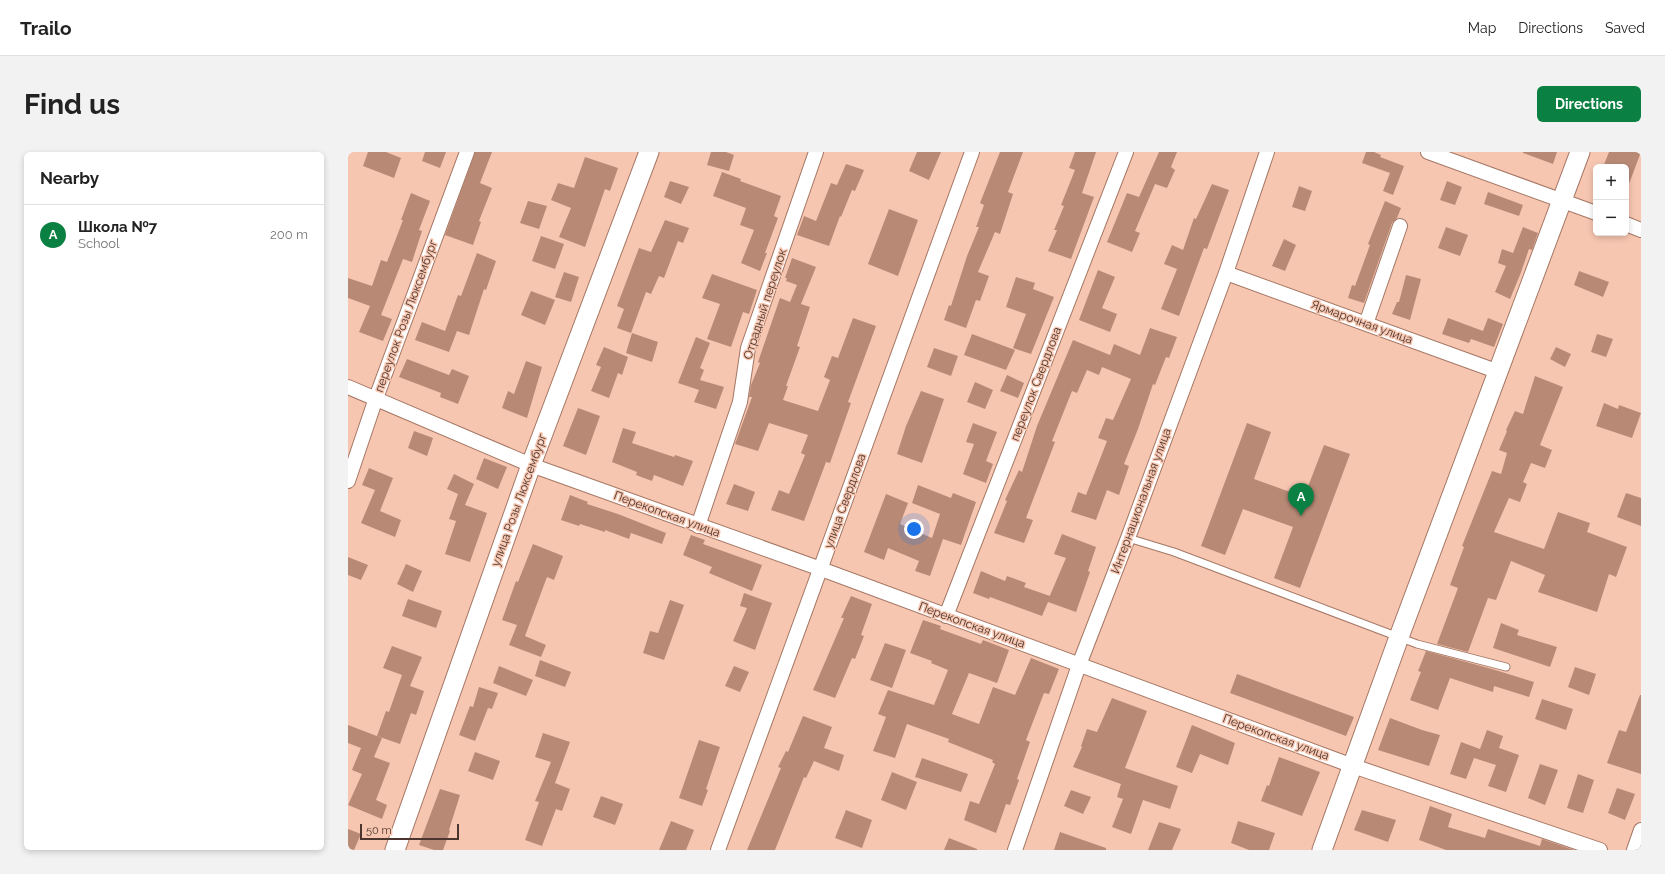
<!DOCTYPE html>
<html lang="en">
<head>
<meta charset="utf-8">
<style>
  :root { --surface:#fff; --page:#f2f2f2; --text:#222; --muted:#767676; --line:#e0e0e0; --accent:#0b8043 }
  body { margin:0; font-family:Raleway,sans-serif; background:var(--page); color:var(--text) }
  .controls { position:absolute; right:12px; top:12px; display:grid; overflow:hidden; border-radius:6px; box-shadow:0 2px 6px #0003 }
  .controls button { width:36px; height:36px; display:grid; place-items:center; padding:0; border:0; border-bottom:1px solid var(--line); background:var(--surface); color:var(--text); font:20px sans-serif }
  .scale { position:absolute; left:12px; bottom:10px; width:99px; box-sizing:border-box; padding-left:4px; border:2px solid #4a362e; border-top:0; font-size:11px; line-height:14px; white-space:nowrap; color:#4a362e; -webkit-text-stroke:3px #f7c6b1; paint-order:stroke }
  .you { position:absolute; left:566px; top:377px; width:14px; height:14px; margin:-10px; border:3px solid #fff; border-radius:50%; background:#1a73e8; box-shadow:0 0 0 6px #1a73e833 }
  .badge { display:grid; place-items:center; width:26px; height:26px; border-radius:50%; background:var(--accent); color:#fff; font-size:13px; font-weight:700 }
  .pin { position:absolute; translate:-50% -33px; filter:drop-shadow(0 1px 2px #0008) }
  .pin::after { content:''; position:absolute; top:21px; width:14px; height:12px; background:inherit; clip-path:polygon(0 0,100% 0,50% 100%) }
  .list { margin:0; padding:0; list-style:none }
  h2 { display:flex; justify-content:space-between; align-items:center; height:52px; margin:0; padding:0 16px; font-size:17px }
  h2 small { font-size:13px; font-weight:400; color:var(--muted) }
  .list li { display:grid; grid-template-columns:26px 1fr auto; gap:12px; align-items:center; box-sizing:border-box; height:60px; padding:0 16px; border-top:1px solid var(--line) }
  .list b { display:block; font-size:15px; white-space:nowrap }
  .list p { margin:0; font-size:13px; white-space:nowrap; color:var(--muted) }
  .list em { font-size:13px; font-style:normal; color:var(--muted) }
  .map { position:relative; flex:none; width:1293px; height:698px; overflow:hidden; border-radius:6px }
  header { display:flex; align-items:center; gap:24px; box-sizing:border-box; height:56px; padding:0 20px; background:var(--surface); border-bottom:1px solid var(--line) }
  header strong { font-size:19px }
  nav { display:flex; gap:22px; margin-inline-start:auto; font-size:14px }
  .intro { display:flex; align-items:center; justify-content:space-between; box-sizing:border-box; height:96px; padding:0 24px }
  h1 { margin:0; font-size:28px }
  .button { padding:10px 18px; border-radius:6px; background:var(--accent); color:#fff; font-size:14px; font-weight:700 }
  main { display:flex; gap:24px; padding:0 24px }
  aside { flex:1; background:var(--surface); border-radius:6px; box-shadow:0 2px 6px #0003 }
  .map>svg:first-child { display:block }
  .building { fill:#b88a76 }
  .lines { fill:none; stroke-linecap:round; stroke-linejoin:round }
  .service-casing { stroke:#a47764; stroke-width:9 }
  .minor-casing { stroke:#a47764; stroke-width:16 }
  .secondary-casing { stroke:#a47764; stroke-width:21 }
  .service { stroke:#fff; stroke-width:7 }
  .minor { stroke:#fff; stroke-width:14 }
  .secondary { stroke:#fff; stroke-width:19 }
  .labels { text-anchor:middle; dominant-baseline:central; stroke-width:3; stroke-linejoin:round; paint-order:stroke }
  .street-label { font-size:12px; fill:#4a362e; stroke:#f7c6b1 }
</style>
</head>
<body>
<header>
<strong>Trailo</strong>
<nav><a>Map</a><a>Directions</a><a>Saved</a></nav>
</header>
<div class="intro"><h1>Find us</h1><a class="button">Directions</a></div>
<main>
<aside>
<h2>Nearby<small></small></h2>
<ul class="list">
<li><span class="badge">A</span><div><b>Школа №7</b><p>School</p></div><em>200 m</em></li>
</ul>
</aside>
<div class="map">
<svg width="1293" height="698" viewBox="0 0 1293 698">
  <rect width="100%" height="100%" fill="#f7c6b1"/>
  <path class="building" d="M 20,0 L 38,0 L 53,6 L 46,26 L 15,14 Z
    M 77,0 L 98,0 L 92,16 L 74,9 Z
    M 127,0 L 144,0 L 132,31 L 144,36 L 131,69 L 133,70 L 125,93 L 97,83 Z
    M 363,0 L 378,0 L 386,3 L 381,19 L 359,13 Z
    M 569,0 L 593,0 L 581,28 L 561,19 Z
    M 652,0 L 675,0 L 660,40 L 665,42 L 652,82 L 647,80 L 630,120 L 641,124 L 632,149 L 628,148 L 618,176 L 596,168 L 601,153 L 603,154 L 619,104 L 631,75 L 628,75 L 636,53 L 632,51 Z
    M 727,0 L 748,0 L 734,41 L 746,45 L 723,107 L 700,99 L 709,78 L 706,78 L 716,54 L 713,53 L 727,18 L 721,16 Z
    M 811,0 L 829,0 L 823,15 L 827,18 L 819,36 L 807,32 L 787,79 L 792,81 L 784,100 L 759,90 L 779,41 L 791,45 Z
    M 1018,0 L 1026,0 L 1033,3 L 1032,5 L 1056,14 L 1045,43 L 1035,39 L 1042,21 L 1014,11 Z
    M 1175,0 L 1209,0 L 1205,12 L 1175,1 Z
    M 1261,0 L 1293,0 L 1279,37 L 1278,15 L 1255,15 Z
    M 237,5 L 270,16 L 262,39 L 257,37 L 237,95 L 211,85 L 223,56 L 203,48 L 210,31 L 226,36 Z
    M 498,12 L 516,18 L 507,39 L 504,38 L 493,65 L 492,64 L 481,94 L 449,83 L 456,64 L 468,69 L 483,31 L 489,33 Z
    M 374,20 L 393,27 L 392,29 L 433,44 L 426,64 L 430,66 L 417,101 L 419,101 L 412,119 L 393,111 L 406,78 L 392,73 L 398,56 L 365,44 Z
    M 322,29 L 341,35 L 333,52 L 316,45 Z
    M 1099,29 L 1114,35 L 1107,53 L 1092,48 Z
    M 864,32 L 881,38 L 859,97 L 856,96 L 831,164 L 813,157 L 829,117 L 816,112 L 824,93 L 835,98 L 846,66 L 848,67 Z
    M 951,34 L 964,39 L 957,59 L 944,55 Z
    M 1140,40 L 1175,53 L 1171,64 L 1136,52 Z
    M 63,41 L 82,49 L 71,78 L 74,79 L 64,110 L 55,107 L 33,163 L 44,167 L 35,189 L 11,180 L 22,154 L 0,146 L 0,126 L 24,134 L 33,108 L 39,110 L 55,68 L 53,68 Z
    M 180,49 L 199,54 L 191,77 L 172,71 Z
    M 1037,49 L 1053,56 L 1049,66 L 1044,71 L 1016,151 L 1000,146 L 1004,133 L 1007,134 L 1022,93 L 1020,92 Z
    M 541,57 L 570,68 L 550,124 L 520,112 Z
    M 317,68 L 341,76 L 335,91 L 330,89 L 316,126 L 311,124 L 303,142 L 298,140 L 283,181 L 269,176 L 276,157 L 269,154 L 291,96 L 303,100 Z
    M 1098,75 L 1120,83 L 1112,104 L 1090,96 Z
    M 1175,75 L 1190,81 L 1184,98 L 1181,97 L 1172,123 L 1162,147 L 1147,140 L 1158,114 L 1150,111 L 1154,97 L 1165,101 Z
    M 193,84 L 216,92 L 207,117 L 184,109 Z
    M 936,87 L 948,93 L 937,119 L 924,114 Z
    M 129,101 L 148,109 L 138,138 L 136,137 L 121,183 L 109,179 L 101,200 L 67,188 L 74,170 L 97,179 L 110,143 L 113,144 Z
    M 444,106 L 468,115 L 453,152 L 462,155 L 449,194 L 452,195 L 438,234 L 440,234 L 435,248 L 470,259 L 482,228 L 476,225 L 484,204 L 490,206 L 505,166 L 528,174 L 500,250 L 503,251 L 482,311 L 478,310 L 456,369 L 423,358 L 431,338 L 441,342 L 457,303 L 453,301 L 460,283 L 421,271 L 410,299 L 387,292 L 404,245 L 401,245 L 403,233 L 412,211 L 410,210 L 432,146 L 442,150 L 449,133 L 438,129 L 439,126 L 437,126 Z
    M 750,118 L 767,125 L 754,156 L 769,162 L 762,180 L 731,168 Z
    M 1231,119 L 1261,130 L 1255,145 L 1226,133 Z
    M 216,120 L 231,125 L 223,150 L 207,145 Z
    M 364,122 L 409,138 L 401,162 L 395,160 L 383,195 L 359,187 L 372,152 L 354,146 Z
    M 1058,123 L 1073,127 L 1062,168 L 1044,162 L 1049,150 L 1051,150 Z
    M 668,125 L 687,131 L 685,137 L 706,145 L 683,202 L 665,196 L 678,162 L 658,155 Z
    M 183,139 L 207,148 L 197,173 L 173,163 Z
    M 1100,166 L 1135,179 L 1140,166 L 1155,172 L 1146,195 L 1123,187 L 1121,191 L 1094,182 Z
    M 802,176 L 829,185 L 821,206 L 818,205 L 807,233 L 805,232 L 790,277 L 776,312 L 781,314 L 771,343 L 759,338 L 748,368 L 723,360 L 730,340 L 738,343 L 759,289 L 750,286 L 758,266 L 765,268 L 783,227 L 754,215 L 751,223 L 739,218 L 729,241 L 724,239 L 704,289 L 707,290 L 678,366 L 685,368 L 676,391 L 646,381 L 659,349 L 657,348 L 671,318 L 674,320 L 689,274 L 725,188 L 762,203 L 766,192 L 792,203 Z
    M 284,181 L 310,190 L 304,210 L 278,201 Z
    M 624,182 L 667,198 L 658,218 L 616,203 Z
    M 1249,182 L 1265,187 L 1258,205 L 1243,200 Z
    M 348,185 L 362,191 L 352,216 L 356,218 L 352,228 L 376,235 L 368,257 L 346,250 L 351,238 L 330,231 Z
    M 256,195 L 280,205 L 274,223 L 270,221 L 261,246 L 243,239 L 253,215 L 248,213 Z
    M 1208,195 L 1223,202 L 1217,215 L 1202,207 Z
    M 586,196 L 610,204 L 603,224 L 579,215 Z
    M 59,207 L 101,223 L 104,217 L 121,224 L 110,252 L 92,245 L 93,241 L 51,225 Z
    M 178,209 L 194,215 L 179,266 L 154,256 L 160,239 L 166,242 Z
    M 659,223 L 676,231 L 670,246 L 652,239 Z
    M 1187,224 L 1215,235 L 1192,293 L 1204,298 L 1197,316 L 1183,311 L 1175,330 L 1179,332 L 1172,350 L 1161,346 L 1146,380 L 1196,397 L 1210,360 L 1242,371 L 1239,380 L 1279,395 L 1268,425 L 1261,422 L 1249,460 L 1190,440 L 1197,423 L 1163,409 L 1148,448 L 1140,446 L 1120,500 L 1089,492 L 1110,436 L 1102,433 L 1116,395 L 1114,394 L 1144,319 L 1153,322 L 1159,301 L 1151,298 L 1159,279 L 1158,278 L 1167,259 L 1175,262 Z
    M 627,230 L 645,238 L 637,257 L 619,250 Z
    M 573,239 L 596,247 L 574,311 L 549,302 L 558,274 Z
    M 1256,251 L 1270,257 L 1271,253 L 1293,261 L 1284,286 L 1248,274 Z
    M 230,256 L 252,264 L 238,303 L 215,294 Z
    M 625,271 L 649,280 L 638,309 L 645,312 L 638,331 L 615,322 L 626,292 L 618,290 Z
    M 899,271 L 923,280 L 906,327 L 956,345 L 976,293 L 1002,302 L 952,436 L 926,426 L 945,375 L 895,357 L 877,403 L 853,394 Z
    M 275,276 L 288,280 L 284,291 L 326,305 L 327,303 L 345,309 L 335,334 L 306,323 L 304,329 L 288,323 L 289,320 L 264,310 Z
    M 66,279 L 85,286 L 79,304 L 60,296 Z
    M 136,306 L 159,315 L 150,337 L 128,327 Z
    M 21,316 L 45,326 L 32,359 L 53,368 L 47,385 L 13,371 L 27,338 L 14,333 Z
    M 106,322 L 126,332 L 117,353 L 139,361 L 122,410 L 97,402 L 108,369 L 101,367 L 110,342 L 99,337 Z
    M 386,332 L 407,340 L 400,359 L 378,352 Z
    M 570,333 L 603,346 L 605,341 L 628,350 L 613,393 L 595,387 L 582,424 L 567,419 L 571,409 L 540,396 L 536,408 L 516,400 L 538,342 L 560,351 L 552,372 L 584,386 L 592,362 L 564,351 Z
    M 1278,341 L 1293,346 L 1293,374 L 1269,365 Z
    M 222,343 L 240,350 L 239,352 L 270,362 L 318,381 L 314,392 L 283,381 L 281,387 L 257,378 L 257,380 L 232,372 L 231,374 L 213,368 Z
    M 714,382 L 748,395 L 740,419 L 742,420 L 728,460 L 700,450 L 694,464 L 642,445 L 641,447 L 625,441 L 633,419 L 657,429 L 659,424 L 678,431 L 676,435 L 702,444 L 700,448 L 718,406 L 706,402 Z
    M 343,383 L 357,388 L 355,392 L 414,413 L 404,439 L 361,421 L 364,415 L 335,403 Z
    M 185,392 L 215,404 L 206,428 L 199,425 L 177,484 L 198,493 L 193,505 L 161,493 L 169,473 L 154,468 L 168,429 L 170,430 Z
    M 0,405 L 20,413 L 13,428 L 0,423 Z
    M 58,412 L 74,419 L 65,440 L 49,432 Z
    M 396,441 L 424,451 L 407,498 L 385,489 L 399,456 L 392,454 Z
    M 503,444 L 524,452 L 513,483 L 516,484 L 507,507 L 504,506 L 487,546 L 465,538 L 496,466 L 493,466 Z
    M 60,447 L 94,459 L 88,476 L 54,464 Z
    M 322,448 L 336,453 L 316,508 L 295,501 L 302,479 L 310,481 Z
    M 575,468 L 593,474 L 592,477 L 633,492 L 635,488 L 661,498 L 649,531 L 621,521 L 604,562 L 631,572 L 645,535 L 667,543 L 683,506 L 711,517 L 701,542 L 696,541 L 678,588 L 682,590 L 669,627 L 671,628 L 662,653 L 658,652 L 648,681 L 616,668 L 622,649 L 631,652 L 647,612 L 644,610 L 645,608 L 600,590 L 601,587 L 559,572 L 547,606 L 525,599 L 538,565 L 530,562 L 540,538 L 586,553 L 600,518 L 583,511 L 584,509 L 562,501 Z
    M 1153,471 L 1171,478 L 1169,483 L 1209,495 L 1202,515 L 1145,496 Z
    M 537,491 L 558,498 L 544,536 L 522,528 Z
    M 44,494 L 74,505 L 62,534 L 76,539 L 68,563 L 63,561 L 52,592 L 29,584 L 38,559 L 41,560 L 54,523 L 35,516 Z
    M 1078,499 L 1144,517 L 1186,530 L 1181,545 L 1146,534 L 1145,540 L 1102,526 L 1090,558 L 1062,548 L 1073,520 L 1070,519 Z
    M 192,508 L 223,520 L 217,535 L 187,524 Z
    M 151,514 L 185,528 L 178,544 L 145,531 Z
    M 386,514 L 401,520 L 392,540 L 377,534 Z
    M 1227,515 L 1248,522 L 1241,543 L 1220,535 Z
    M 889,522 L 1006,565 L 998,584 L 882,541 Z
    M 131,535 L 150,541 L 144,557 L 140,556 L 127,589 L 111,583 L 122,554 L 125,555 Z
    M 1292,543 L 1293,543 L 1293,622 L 1259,611 L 1271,578 L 1278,580 Z
    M 764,546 L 799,559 L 777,616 L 830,634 L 822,657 L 795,648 L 783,682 L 764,675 L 775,647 L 769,645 L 773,632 L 725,615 L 734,595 L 733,594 L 739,577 L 749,580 Z
    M 1194,547 L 1225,557 L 1218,578 L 1187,567 Z
    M 455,564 L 484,575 L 476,596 L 496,603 L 491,619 L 466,609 L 458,626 L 456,625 L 427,698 L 399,698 L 433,616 L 430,615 L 438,599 L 440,600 Z
    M 1042,566 L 1074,578 L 1092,583 L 1081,614 L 1030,598 Z
    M 0,573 L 34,586 L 26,605 L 42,611 L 28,648 L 39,653 L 34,667 L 0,653 L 14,622 L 4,618 L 13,596 L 0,591 Z
    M 844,573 L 887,591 L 880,613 L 852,602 L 844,621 L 828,615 Z
    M 1139,578 L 1155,584 L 1151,596 L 1171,603 L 1158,640 L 1140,634 L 1148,613 L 1126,606 L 1118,627 L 1102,622 L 1113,590 L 1132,597 Z
    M 195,581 L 222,590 L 207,631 L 222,637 L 214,659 L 208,657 L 194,694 L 177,688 L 191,650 L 187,649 L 203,610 L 187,605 Z
    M 351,588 L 372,595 L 358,637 L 360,638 L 354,654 L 331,646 Z
    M 127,600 L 152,609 L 145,628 L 120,619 Z
    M 931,605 L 972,620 L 954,664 L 913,649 L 919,633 L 921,634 Z
    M 574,606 L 620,622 L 613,640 L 567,625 Z
    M 1192,612 L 1210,618 L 1197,653 L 1180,646 Z
    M 544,620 L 569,630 L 558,658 L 533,648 Z
    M 1230,622 L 1246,628 L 1235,661 L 1219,656 Z
    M 1269,636 L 1287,642 L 1277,668 L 1260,661 Z
    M 92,637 L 112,643 L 101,678 L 102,679 L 95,698 L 86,698 L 71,693 Z
    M 723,638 L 743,645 L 735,662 L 716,654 Z
    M 253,644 L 275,652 L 267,673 L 245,665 Z
    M 1082,654 L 1104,662 L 1100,675 L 1137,686 L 1140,677 L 1192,694 L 1194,687 L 1226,698 L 1098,698 L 1071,688 Z
    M 498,658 L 524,668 L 514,696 L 487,686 Z
    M 1014,658 L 1048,668 L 1040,690 L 1006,678 Z
    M 323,669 L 346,678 L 338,698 L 311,698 Z
    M 890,669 L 927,681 L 921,698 L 901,698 L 883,691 Z
    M 811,670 L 833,677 L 824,698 L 800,698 Z
    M 0,677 L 13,682 L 6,698 L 0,698 Z
    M 712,680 L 758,696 L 758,698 L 706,698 Z
    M 601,686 L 629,697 L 629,698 L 596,698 Z"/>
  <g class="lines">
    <g class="service-casing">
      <path id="service" d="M 780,386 L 826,400 L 1069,492 L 1158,515"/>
    </g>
    <g class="minor-casing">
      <path id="minor" d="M 1080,0 L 1248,61
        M 1278,72 L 1293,78
        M 878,121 L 1151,220
        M 1018,172 L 1052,74
        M 0,235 L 183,313 L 473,417 L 1005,614 L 1252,698
        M 0,329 L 28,246 L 119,0
        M 350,374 L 392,250 L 400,196 L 468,0
        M 598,464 L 778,0
        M 370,698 L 624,0
        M 667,698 L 731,513 L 780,386 L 878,121 L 919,0
        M 1286,698 L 1293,678"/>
    </g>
    <g class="secondary-casing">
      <path id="secondary" d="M 47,698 L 183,313 L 301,0
        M 974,698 L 1051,485 L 1232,0"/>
    </g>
    <use href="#service" class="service"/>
    <use href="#minor" class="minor"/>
    <use href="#secondary" class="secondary"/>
  </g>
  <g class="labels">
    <g class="street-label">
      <text transform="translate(417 152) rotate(-72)">Отрадный переулок</text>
      <text transform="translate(58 164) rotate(-70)">переулок Розы Люксембург</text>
      <text transform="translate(1014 170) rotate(20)">Ярмарочная улица</text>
      <text transform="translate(688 232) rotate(-69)">переулок Свердлова</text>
      <text transform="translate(171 348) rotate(-70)">улица Розы Люксембург</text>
      <text transform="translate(497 349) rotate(-70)">улица Свердлова</text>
      <text transform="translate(793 349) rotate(-70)">Интернациональная улица</text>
      <text transform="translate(319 362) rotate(20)">Перекопская улица</text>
      <text transform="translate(624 473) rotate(20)">Перекопская улица</text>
      <text transform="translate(928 585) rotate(20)">Перекопская улица</text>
    </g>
  </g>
</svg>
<div class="controls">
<button>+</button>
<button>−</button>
</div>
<div class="scale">50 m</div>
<div class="you"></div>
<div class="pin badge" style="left:953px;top:364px">A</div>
</div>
</main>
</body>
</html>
